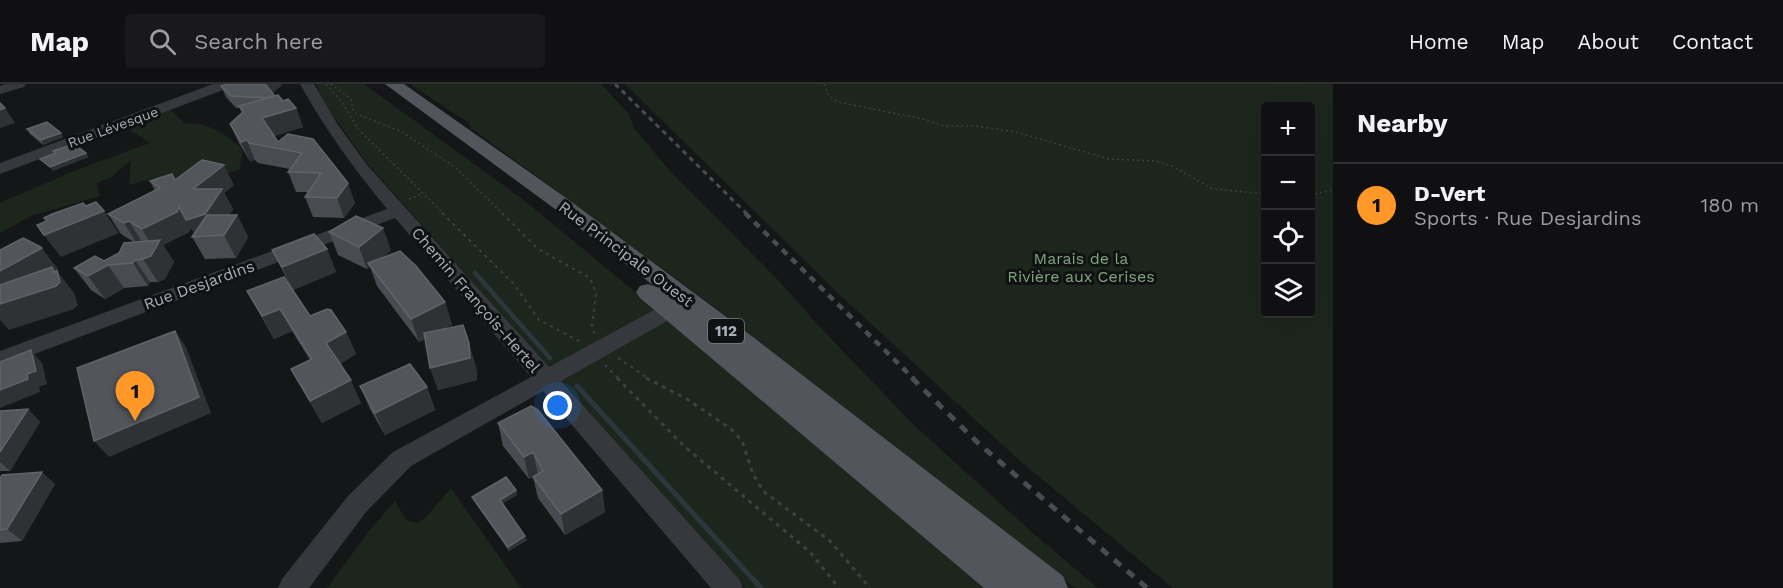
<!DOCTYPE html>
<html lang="en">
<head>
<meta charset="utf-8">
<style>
  :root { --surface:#101012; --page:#19191b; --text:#f1f3f6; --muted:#9c9d9f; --line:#303032; --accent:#ff9826 }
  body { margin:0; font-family:"Work Sans",sans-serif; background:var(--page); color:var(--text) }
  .controls { position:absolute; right:18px; top:18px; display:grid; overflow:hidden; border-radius:6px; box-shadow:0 6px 24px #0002 }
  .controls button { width:54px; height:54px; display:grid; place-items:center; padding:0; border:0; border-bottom:2px solid var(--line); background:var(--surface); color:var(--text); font:30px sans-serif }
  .you { position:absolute; left:558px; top:322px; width:21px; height:21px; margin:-15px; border:4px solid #fff; border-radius:50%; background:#1a73e8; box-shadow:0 0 0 9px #1a73e833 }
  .badge { display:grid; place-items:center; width:39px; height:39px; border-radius:50%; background:var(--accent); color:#111; font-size:20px; font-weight:700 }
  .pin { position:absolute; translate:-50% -50px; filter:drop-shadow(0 2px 3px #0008) }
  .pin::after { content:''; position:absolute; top:32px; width:21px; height:18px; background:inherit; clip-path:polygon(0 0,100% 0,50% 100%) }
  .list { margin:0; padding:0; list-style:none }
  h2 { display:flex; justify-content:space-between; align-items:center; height:78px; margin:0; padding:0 24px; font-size:26px }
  h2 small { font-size:20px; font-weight:400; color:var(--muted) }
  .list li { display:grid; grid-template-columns:39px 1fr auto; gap:18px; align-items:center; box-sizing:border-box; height:84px; padding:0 24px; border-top:2px solid var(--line) }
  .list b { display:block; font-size:22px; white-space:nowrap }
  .list p { margin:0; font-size:20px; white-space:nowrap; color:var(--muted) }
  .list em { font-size:20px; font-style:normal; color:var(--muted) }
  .icon { flex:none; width:33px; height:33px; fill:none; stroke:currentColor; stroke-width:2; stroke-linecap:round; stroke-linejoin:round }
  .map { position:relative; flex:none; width:1333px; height:504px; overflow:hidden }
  header { display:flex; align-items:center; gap:36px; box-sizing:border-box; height:84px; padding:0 30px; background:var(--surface); border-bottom:2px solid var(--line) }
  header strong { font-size:28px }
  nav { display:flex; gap:33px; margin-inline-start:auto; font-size:21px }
  .search { width:420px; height:54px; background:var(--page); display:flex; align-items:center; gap:15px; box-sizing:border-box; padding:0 21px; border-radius:6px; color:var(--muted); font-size:22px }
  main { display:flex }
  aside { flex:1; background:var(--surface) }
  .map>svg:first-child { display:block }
  .green { fill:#1d261d; fill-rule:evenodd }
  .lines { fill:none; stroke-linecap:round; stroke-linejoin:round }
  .stream-far1 { stroke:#2b373d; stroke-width:4.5 }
  .stream { stroke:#2b373d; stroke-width:5 }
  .path-far2 { stroke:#3c3f44; stroke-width:1.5; stroke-dasharray:2 3; stroke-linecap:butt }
  .path-far1 { stroke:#3c3f44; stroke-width:2; stroke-dasharray:3 4.5; stroke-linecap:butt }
  .path { stroke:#3c3f44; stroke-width:3; stroke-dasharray:4 5; stroke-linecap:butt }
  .minor { fill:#36383d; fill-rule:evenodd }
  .major { fill:#52565c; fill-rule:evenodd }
  .rail-far2 { stroke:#494c52; stroke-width:3; stroke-dasharray:5 4.5; stroke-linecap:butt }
  .rail-far1 { stroke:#494c52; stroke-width:4.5; stroke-dasharray:7 6; stroke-linecap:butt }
  .rail { stroke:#494c52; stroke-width:5; stroke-dasharray:9 8; stroke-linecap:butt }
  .wall { fill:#484b50 }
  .shaded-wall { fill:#2f3235 }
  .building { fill:#52565b; stroke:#5f646a; stroke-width:1.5 }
  .labels { text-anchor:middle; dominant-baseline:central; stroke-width:6; stroke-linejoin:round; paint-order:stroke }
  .far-street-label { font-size:14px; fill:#a6afb9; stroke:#101113 }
  .shield { fill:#101113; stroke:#798087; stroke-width:1.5 }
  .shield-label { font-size:15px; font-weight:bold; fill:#a6afb9 }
  .street-label { font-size:16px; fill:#a6afb9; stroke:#101113 }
  .park-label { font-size:16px; fill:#7fa57c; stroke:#101113 }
</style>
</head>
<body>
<header>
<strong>Map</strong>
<div class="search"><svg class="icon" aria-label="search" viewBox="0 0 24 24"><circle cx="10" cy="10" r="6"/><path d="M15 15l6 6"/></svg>Search here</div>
<nav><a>Home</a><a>Map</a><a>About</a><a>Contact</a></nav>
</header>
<main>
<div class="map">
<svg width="1333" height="504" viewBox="0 0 1333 504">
  <rect width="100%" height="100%" fill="#151618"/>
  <path class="green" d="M 316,0 L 364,0 L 525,117 L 993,504 L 745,504 L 367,79 L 321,14 Z
    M 410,0 L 601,0 L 629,30 L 634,44 L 670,87 L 781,199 L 816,239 L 914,341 L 1035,451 L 1098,504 L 1075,504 L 716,224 L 471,44 L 469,39 Z
    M 625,0 L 1333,0 L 1333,504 L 1173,504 L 1020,377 L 841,212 ZM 1266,22 L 1310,22 L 1310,230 L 1266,230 Z
    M 169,25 L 186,40 C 206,37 230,52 243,67 L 239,86 L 166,109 L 154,94 L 129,101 L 131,76 L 111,93 L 97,99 L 100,112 L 31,132 L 0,149 L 0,120 L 2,118 L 74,87 L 150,59 L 124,42 Z
    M 451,404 L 521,504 L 327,504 L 369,447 L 395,417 L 406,436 L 418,439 L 426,433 Z"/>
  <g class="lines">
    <path class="stream-far1" d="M 475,189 L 550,274"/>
    <path class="stream" d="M 577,302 L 761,504"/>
    <path class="path-far2" d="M 326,0 L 342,18 L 358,45 L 444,130
      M 331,0 L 351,15 L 353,26 L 357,30 L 402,48 L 456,84 L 503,130
      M 824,0 L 829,12 L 838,18 L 923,35 L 943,42 L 977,42 L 1016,48 L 1109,75 L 1156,77 L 1172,82 L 1213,105 L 1266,110
      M 1310,111 L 1333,106
      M 409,115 L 422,110"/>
    <path class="path-far1" d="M 442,129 L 514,200 L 539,236 L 581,258
      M 502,129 L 538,165 L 590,194 L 596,209 L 592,242 L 595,251
      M 618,274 L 649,295
      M 605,281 L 619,295"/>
    <path class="path" d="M 617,294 L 685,363 L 810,468 L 839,504
      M 646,294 L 687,315 L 731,345 L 742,357 L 753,390 L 763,407 L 830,457 L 870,504"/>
    <path class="minor" d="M 5,0 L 26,0 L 24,3 L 0,10 L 0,2 Z
      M 213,0 L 233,0 L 231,3 L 0,90 L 0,79 Z
      M 300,0 L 314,0 L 338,41 L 368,82 L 549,283 L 678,213 L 685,211 L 692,213 L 695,218 L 692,223 L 561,297 L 739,495 L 743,504 L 711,504 L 543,307 L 411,382 L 366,428 L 309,504 L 278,504 L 282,495 L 348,412 L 393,368 L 531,293 L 395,134 L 0,283 L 0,267 L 387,125 C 354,85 325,45 300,0 Z"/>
    <path class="major" d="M 385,0 L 404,0 L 569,116 L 736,240 L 1063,492 L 1068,504 L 984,504 L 640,214 L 636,208 L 640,202 L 648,200 L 654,202 L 555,125 Z"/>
    <path class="rail-far2" d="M 615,0 L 747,130"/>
    <path class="rail-far1" d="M 745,129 L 914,295"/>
    <path class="rail" d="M 912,294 L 978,359 L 1147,504"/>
  </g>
  <path class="wall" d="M 282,1 L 272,9 L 274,12 L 296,24 L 303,43 L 274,52 L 278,58 L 288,50 L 355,119 L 344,134 L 313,133 L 305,113 L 308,108 L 296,108 L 288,88 L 290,85 L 258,79 L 255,76 L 250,77 L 239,59 L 230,40 L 242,29 L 240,24 L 236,24 L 226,13 L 221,2 Z
    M 27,45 L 63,53 L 43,61 L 30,50 Z
    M 175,96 L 234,101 L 224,109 L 233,125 L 229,131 L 237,131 L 248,153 L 236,174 L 205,175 L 192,153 L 194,149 L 191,144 L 189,148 L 163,161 L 174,178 L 165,195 L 158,198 L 150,198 L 148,202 L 124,204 L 105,215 L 91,206 L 74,184 L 104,177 L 119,169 L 134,158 L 121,150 L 108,130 L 155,107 L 150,97 Z
    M 329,148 L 391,166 L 380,175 L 445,218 L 452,241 L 443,245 L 476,282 L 477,296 L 438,306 L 425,255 L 419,258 L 377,202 L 370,183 L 367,185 L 338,171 Z
    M 327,165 L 336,188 L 293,206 L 310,232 L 346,248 L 356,270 L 340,280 L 361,319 L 322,339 L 291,285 L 310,276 L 292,247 L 274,255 L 247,207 L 290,201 L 272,166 Z
    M 360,302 L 427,303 L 435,326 L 385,351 L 370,325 Z
    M 28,325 L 40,338 L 10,387 L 0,387 L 0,327 Z
    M 498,339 L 602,406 L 605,428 L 565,451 L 538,414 L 533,393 L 529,395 L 503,362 Z
    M 0,394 L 55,400 L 22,457 L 0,459 Z
    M 516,406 L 517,411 L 503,419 L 527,456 L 509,467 L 474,417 L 472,413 Z"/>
  <path class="shaded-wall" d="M 264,0 L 281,0 L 282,1 L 269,12 Z
    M 5,24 L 15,39 L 0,44 L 0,26 Z
    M 296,24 L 303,43 L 270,53 L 262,34 Z
    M 61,49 L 63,53 L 43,61 L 41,56 Z
    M 247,56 L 255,76 L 250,77 L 241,58 Z
    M 86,69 L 89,73 L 53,87 L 50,83 Z
    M 224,81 L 234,101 L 224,109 L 233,125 L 217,150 L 196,152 L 191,144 L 189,148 L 163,161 L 174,178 L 165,195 L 158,198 L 143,175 L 154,166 L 142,145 Z
    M 348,99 L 355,119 L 344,134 L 337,114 Z
    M 104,127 L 119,149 L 61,173 L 44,151 Z
    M 237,131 L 248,153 L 236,174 L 224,151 Z
    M 129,137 L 142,158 L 137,160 L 124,139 Z
    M 383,144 L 391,166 L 371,182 L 368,179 L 370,183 L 367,185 L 359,163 Z
    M 41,163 L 58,185 L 59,187 L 58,188 L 74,209 L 78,221 L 74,225 L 9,246 L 0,236 L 0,187 Z
    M 327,165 L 336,188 L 293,206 L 282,183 Z
    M 135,176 L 150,198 L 148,202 L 133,179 Z
    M 108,181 L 124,204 L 105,215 L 88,192 Z
    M 445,218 L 452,241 L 419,258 L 411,235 Z
    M 280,225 L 292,247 L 274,255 L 262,232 Z
    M 175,247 L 186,263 L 211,329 L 109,373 L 94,357 Z
    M 346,248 L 356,270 L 337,282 L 326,259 Z
    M 469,259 L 476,282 L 477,296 L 438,306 L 430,284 Z
    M 31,266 L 42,279 L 47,300 L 39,303 L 40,308 L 0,324 L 0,306 L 27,290 Z
    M 351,296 L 361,319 L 322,339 L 310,317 Z
    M 427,303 L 435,326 L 385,351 L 375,329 Z
    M 28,325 L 40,338 L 10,387 L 0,378 L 0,368 Z
    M 533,368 L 538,390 L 529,395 L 524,373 Z
    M 42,388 L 55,400 L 22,457 L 7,445 Z
    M 516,406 L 517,411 L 501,420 L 500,416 Z
    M 602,406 L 605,428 L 565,451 L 561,430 Z
    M 525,452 L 527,456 L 509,467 L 508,463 Z"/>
  <path class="building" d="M 227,0 L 265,0 L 275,12 L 267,14 L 231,12 L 221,2 Z
    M 278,11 L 283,17 L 288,15 L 296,24 L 262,34 L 278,58 L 288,50 L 313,55 L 348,99 L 337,114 L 305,113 L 321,89 L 288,88 L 302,69 L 249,59 L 247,56 L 241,58 L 230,40 L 243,28 L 239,22 Z
    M 0,19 L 5,24 L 0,26 Z
    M 47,38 L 61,49 L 41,56 L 27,45 Z
    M 74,60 L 86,69 L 50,83 L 40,75 L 56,69 L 53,67 Z
    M 202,76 L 224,81 L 193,105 L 222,105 L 205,130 L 186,136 L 179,123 L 177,128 L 142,145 L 129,137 L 124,139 L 108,130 L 160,104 L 150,97 L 172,90 L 175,96 Z
    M 96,118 L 104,127 L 44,151 L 37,141 L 47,137 L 44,134 L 52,130 L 83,119 L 86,122 Z
    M 207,131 L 237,131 L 224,151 L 192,153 Z
    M 356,132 L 383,144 L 359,163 L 329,148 Z
    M 314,150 L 327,165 L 282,183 L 272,166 Z
    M 23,154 L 41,163 L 42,164 L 0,187 L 0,166 Z
    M 160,156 L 151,172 L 143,175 L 135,176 L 133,179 L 108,181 L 88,192 L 74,184 L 95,172 L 104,177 L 119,169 L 124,159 Z
    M 400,167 L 416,182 L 445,218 L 411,235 L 368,179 Z
    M 52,183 L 54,188 L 57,187 L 60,198 L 56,202 L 0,220 L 0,201 Z
    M 284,193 L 310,232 L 327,225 L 331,226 L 346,248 L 326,259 L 351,296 L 310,317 L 291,285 L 312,275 L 280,225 L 262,232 L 247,207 Z
    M 463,241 L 469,259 L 470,274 L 430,284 L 424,249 Z
    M 175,247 L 199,313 L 94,357 L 77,284 Z
    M 31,266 L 36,287 L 27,290 L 28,295 L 0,306 L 0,278 Z
    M 410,280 L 427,303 L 375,329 L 360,302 Z
    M 531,322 L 538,326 L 602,406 L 561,430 L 533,393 L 543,387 L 533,368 L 524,373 L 498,339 Z
    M 28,325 L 0,368 L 0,327 Z
    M 42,388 L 7,445 L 0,446 L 0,394 L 2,391 Z
    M 506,393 L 516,406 L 500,416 L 525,452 L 508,463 L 472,413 Z"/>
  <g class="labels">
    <g class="far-street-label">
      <text transform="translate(113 43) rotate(-20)">Rue Lévesque</text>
    </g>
    <rect class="shield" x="708" y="235" width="36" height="24" rx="4.5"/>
    <g class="shield-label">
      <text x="726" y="247">112</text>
    </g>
    <g class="street-label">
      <text transform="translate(626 170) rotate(37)">Rue Principale Ouest</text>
      <text transform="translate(199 201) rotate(-20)">Rue Desjardins</text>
      <text transform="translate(476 216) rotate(49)">Chemin François-Hertel</text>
    </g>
    <g class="park-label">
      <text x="1081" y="174">Marais de la<tspan x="1081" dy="18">Rivière aux Cerises</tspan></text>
    </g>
  </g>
</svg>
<div class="controls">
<button>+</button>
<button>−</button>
<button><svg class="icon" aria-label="locate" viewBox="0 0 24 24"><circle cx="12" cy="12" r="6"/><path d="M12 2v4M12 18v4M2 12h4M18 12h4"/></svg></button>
<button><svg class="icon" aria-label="layers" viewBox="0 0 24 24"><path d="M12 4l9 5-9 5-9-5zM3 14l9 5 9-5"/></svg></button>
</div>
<div class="you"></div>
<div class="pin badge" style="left:135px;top:337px">1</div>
</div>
<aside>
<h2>Nearby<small></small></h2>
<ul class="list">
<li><span class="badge">1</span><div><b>D-Vert</b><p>Sports · Rue Desjardins</p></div><em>180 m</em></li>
</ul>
</aside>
</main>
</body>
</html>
